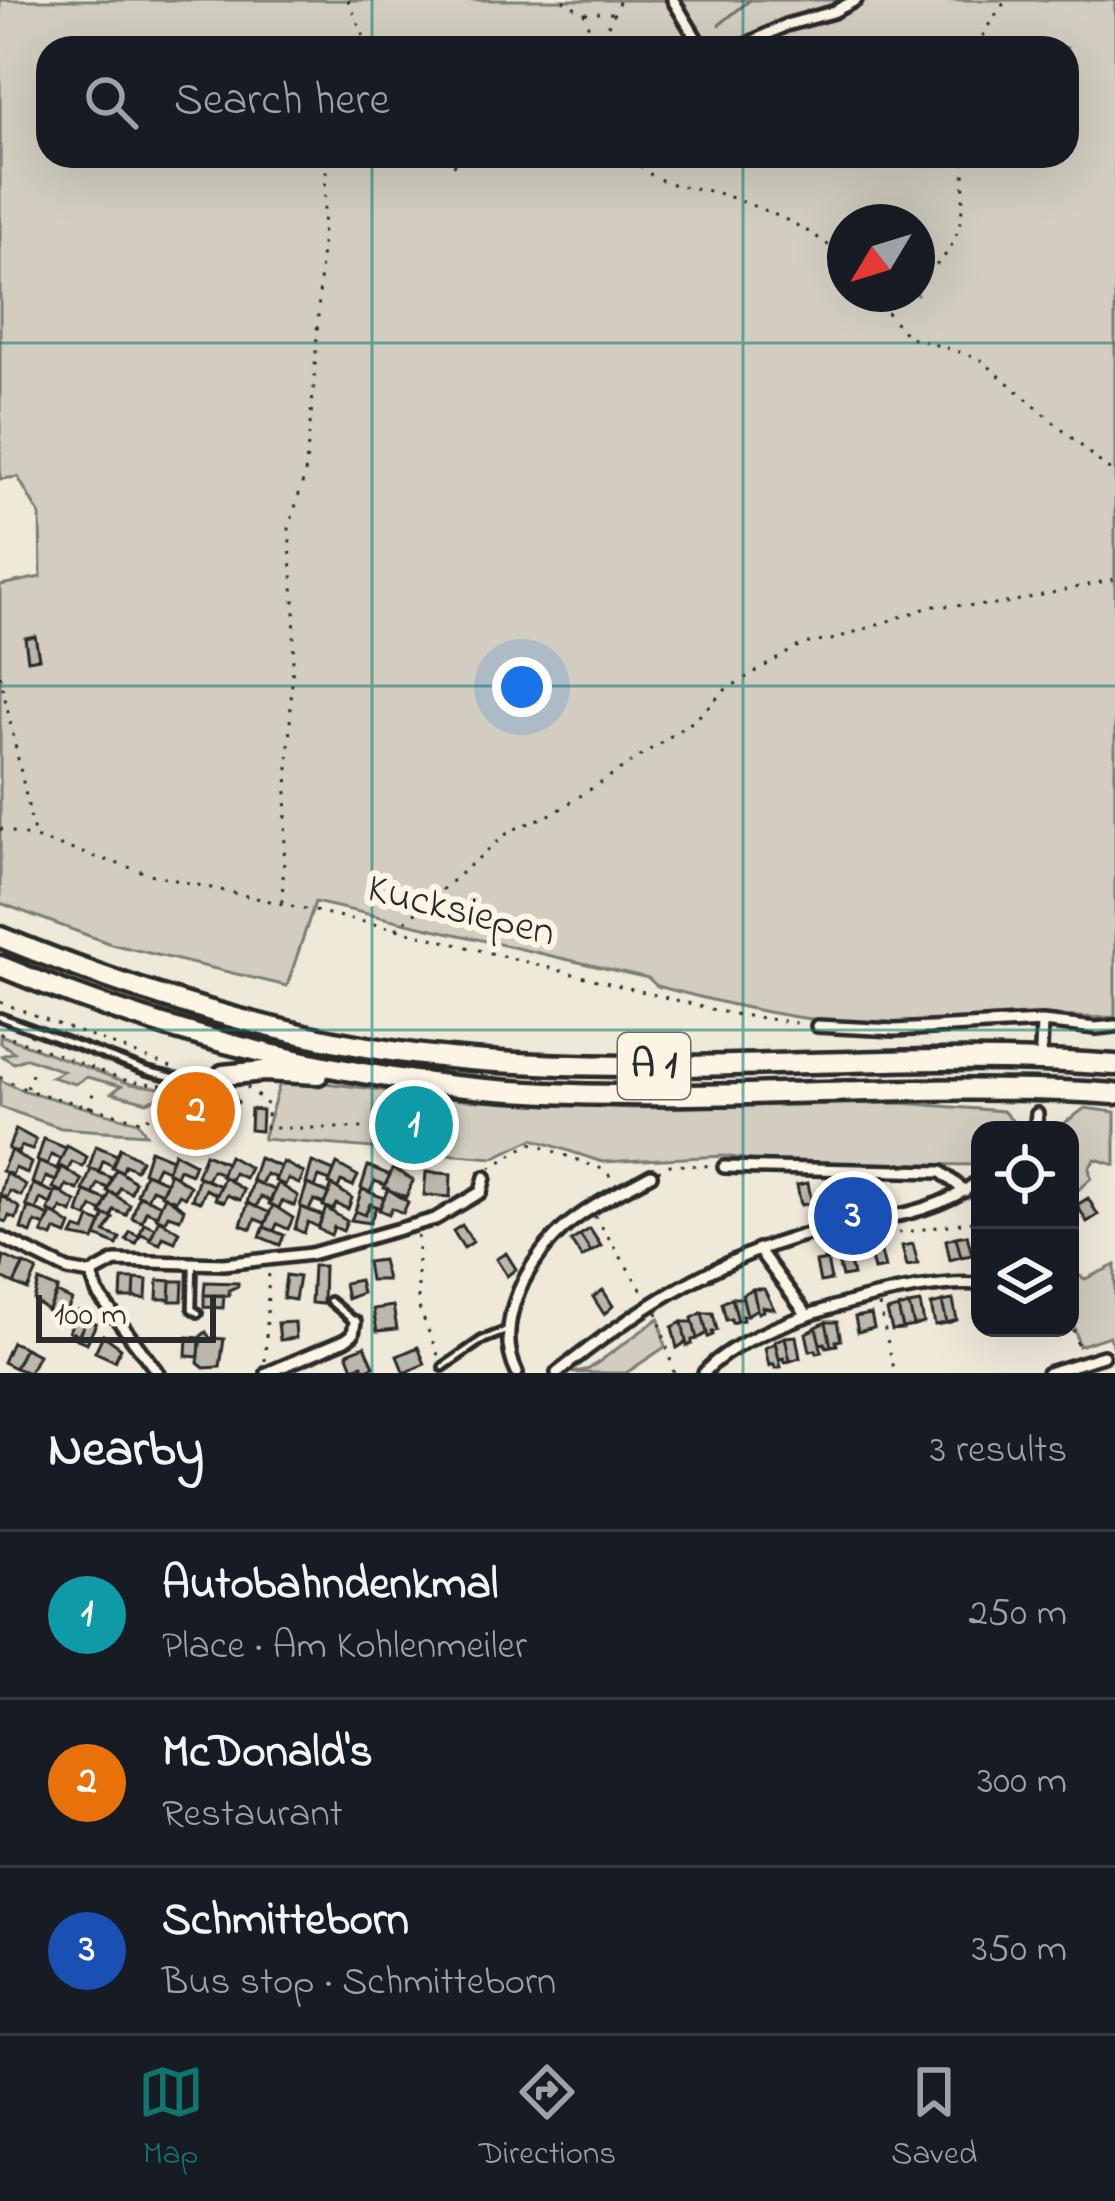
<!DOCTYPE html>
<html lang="en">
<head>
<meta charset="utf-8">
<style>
  :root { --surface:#171b24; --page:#20242c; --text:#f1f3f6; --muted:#9ea1a6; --line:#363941; --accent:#0f766e }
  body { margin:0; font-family:"Indie Flower",sans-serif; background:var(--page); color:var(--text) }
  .controls { position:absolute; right:36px; bottom:36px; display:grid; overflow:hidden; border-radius:24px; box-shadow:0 12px 48px #0002 }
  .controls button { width:108px; height:108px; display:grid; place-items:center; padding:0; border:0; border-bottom:3px solid var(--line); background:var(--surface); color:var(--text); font:60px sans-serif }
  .compass { position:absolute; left:827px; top:204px; width:108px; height:108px; border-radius:50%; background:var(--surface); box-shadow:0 12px 48px #0002; rotate:232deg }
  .scale { position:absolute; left:36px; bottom:30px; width:180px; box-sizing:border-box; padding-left:12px; border:6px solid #2b2b2b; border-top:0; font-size:33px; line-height:42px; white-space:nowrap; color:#2b2b2b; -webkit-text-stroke:9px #fcf5e5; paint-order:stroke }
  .you { position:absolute; left:522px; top:687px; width:42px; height:42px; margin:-30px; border:9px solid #fff; border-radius:50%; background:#1a73e8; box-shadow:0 0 0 18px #1a73e833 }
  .badge { display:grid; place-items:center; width:78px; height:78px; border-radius:50%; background:var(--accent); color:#fff; font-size:39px; font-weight:700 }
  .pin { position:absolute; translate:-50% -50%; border:6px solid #fff; box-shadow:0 3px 12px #0006 }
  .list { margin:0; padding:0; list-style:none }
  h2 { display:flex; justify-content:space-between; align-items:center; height:156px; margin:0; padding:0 48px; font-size:51px }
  h2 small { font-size:39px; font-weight:400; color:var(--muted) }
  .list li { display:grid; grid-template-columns:78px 1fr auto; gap:36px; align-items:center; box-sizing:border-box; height:168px; padding:0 48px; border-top:3px solid var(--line) }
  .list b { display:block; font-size:45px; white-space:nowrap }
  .list p { margin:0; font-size:39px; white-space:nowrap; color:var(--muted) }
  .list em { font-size:39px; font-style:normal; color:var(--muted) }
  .icon { flex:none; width:66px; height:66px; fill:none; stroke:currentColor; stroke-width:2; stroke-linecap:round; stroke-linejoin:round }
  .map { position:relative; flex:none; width:1115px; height:1373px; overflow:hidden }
  .search { position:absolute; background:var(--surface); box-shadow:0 12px 48px #0002; left:36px; right:36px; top:36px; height:132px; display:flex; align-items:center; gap:30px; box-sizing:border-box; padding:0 42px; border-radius:36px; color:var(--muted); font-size:45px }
  .sheet { height:660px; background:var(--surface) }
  nav { display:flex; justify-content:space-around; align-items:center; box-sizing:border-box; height:168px; border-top:3px solid var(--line); background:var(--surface); font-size:33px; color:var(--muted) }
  nav a { display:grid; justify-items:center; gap:6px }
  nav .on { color:var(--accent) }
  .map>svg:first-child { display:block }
  .green { fill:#d2cdc0; stroke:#7e7c76; stroke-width:3; fill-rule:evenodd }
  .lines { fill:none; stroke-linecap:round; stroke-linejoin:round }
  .stream { stroke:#75736d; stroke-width:3 }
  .building { fill:#bcb7ac; stroke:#2b2b2b; stroke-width:3 }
  .minor-tunnel { stroke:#c8c3b7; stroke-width:9; stroke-dasharray:9 4.5; stroke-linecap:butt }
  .service-casing { stroke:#2b2b2b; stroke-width:14 }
  .minor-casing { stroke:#2b2b2b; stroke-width:18 }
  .motorway-casing { stroke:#2b2b2b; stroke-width:27 }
  .path { stroke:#2b2b2b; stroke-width:3; stroke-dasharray:3 9; stroke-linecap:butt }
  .service { stroke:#fcf5e5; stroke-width:4.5 }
  .minor { stroke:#fcf5e5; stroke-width:9 }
  .motorway { stroke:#fcf5e5; stroke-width:18 }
  .grid { fill:none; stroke:#0f766e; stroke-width:3; stroke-opacity:0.55 }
  .labels { text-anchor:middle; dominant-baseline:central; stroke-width:12; stroke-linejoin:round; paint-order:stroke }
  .shield { fill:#fcf5e5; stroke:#6a6863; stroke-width:3 }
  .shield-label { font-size:39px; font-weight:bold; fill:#2b2b2b }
  .street-label { font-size:42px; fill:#2b2b2b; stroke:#fcf5e5 }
</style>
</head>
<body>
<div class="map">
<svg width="1115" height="1373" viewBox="0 0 1115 1373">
  <rect width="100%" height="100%" fill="#efe9da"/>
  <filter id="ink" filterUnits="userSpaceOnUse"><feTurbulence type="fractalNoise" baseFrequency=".00833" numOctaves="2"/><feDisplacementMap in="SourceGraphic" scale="24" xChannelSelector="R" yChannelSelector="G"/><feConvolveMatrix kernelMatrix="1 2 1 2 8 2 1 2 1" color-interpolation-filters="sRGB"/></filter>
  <g filter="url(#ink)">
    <path class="green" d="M 0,0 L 1115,0 L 1115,1017 C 1086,1019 1060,1015 1032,1015 C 980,1015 927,1027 875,1025 C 801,1022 728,1005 657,986 L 648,978 L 315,902 L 287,986 L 111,944 L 0,903 L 0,585 L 41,577 L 40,516 L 18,477 L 0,479 ZM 48,48 L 1067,48 L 1067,156 L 48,156 ZM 845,222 L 917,222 L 917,294 L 845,294 Z
      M 0,1035 L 131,1084 L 170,1089 L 171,1093 L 147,1102 L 112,1093 L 121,1086 L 87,1077 L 75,1084 L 51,1077 L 63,1071 L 27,1058 L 14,1063 L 1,1056 L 14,1052 L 0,1043 Z
      M 0,1080 L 22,1090 L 138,1122 L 146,1134 L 61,1128 L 0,1107 Z
      M 317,1082 L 462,1100 L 630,1108 L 902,1103 L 1003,1111 L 1021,1130 L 980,1130 L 980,1165 L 768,1163 L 725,1156 L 602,1162 L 533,1139 L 493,1158 L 263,1139 L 280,1083 Z
      M 1085,1108 L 1115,1112 L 1115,1165 L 1095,1159 L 1089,1168 L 1091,1178 L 1074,1194 L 1070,1211 L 1070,1130 L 1055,1130 Z
      M 1115,1265 L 1115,1350 L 1109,1336 L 1079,1346 L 1070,1309 L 1070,1270 L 1085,1279 Z
      M 659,1318 L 665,1347 L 626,1373 L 572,1373 L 589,1369 Z"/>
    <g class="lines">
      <path class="stream" d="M 719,25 L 750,0"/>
    </g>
    <path class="building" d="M 35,636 L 39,658 L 28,660 L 25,638 Z
      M 230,1085 L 238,1103 L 186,1125 L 179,1107 L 194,1096 L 196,1100 Z
      M 251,1109 L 262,1110 L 261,1131 L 250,1130 Z
      M 16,1129 L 36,1140 L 32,1150 L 21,1146 L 18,1152 L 8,1149 Z
      M 44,1139 L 66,1148 L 61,1159 L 51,1155 L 47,1165 L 37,1161 Z
      M 67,1146 L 87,1157 L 83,1167 L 72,1162 L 68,1170 L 58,1166 Z
      M 96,1146 L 117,1155 L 113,1166 L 103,1161 L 99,1172 L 89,1168 Z
      M 120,1148 L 141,1160 L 136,1170 L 125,1165 L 122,1172 L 112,1168 Z
      M 11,1150 L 31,1163 L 27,1173 L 15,1168 L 12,1175 L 2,1171 Z
      M 150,1150 L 172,1159 L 167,1170 L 158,1166 L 153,1176 L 143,1172 Z
      M 174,1153 L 195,1164 L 191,1174 L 179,1169 L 176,1176 L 167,1172 Z
      M 205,1154 L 226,1163 L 222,1174 L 212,1170 L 207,1180 L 197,1176 Z
      M 229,1156 L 250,1168 L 245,1178 L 234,1173 L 231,1180 L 221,1176 Z
      M 259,1158 L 281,1167 L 276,1178 L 266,1174 L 261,1184 L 252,1180 Z
      M 39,1162 L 60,1170 L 56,1181 L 46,1177 L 42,1187 L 32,1183 Z
      M 283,1162 L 304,1173 L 299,1184 L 288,1179 L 285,1185 L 275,1181 Z
      M 312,1162 L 334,1171 L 330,1181 L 319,1177 L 315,1187 L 306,1184 Z
      M 337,1164 L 358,1176 L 353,1186 L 341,1181 L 338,1188 L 329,1184 Z
      M 368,1166 L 390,1175 L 385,1185 L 375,1181 L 370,1192 L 361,1188 Z
      M 62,1167 L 82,1180 L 78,1190 L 66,1185 L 63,1192 L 53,1188 Z
      M 393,1168 L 413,1180 L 406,1197 L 384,1188 Z
      M 91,1169 L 112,1178 L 108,1188 L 98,1184 L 93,1195 L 83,1191 Z
      M 116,1169 L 135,1182 L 131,1193 L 120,1188 L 117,1195 L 107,1191 Z
      M 426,1172 L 451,1174 L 450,1197 L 424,1195 Z
      M 6,1173 L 26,1185 L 21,1196 L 10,1191 L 7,1198 L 0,1195 Z
      M 145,1173 L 167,1182 L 162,1193 L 152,1189 L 147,1199 L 137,1195 Z
      M 170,1173 L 190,1186 L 185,1197 L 179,1194 L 176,1201 L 161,1195 Z
      M 874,1175 L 877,1194 L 866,1196 L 863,1177 Z
      M 199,1177 L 221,1186 L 217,1195 L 206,1189 L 200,1202 L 192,1199 Z
      M 224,1177 L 244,1190 L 240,1200 L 227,1195 L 224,1202 L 215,1199 Z
      M 253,1181 L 275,1190 L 271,1201 L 261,1197 L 256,1207 L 247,1203 Z
      M 278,1183 L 298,1196 L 294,1206 L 282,1201 L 279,1208 L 269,1204 Z
      M 808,1183 L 812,1203 L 801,1205 L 797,1185 Z
      M 33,1184 L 55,1193 L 51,1204 L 40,1199 L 36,1210 L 26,1206 Z
      M 307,1184 L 329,1193 L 324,1204 L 314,1200 L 309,1210 L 300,1206 Z
      M 332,1185 L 352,1198 L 348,1209 L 336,1204 L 333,1210 L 323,1206 Z
      M 362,1189 L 384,1198 L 380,1208 L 370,1204 L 365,1215 L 355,1211 Z
      M 388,1189 L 408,1202 L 403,1213 L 392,1208 L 389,1214 L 379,1210 Z
      M 56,1190 L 76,1202 L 72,1213 L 61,1208 L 58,1215 L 48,1211 Z
      M 85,1191 L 107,1200 L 102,1211 L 92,1207 L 87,1217 L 78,1213 Z
      M 110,1192 L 130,1205 L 126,1215 L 114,1210 L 111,1217 L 101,1214 Z
      M 0,1195 L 20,1208 L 16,1219 L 9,1216 L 6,1222 L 0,1220 Z
      M 139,1195 L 161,1205 L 157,1215 L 146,1211 L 142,1222 L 132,1218 Z
      M 165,1196 L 184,1209 L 180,1219 L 168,1215 L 165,1221 L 156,1217 Z
      M 1088,1198 L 1098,1215 L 1087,1222 L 1077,1205 Z
      M 248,1203 L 270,1213 L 265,1223 L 255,1219 L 251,1229 L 241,1225 Z
      M 370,1204 L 376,1207 L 370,1223 L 351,1220 L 355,1211 L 365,1215 Z
      M 273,1205 L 293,1218 L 288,1229 L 277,1224 L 274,1231 L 264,1227 Z
      M 28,1207 L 50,1216 L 45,1226 L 35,1222 L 31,1233 L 21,1229 Z
      M 301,1207 L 323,1216 L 318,1227 L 308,1222 L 304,1233 L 295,1229 Z
      M 326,1208 L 347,1221 L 343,1231 L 334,1227 L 331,1235 L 318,1229 Z
      M 51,1212 L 71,1225 L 67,1235 L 55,1230 L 52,1237 L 42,1233 Z
      M 105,1215 L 113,1218 L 105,1232 L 120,1238 L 117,1245 L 96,1236 Z
      M 90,1218 L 101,1223 L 94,1240 L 72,1236 L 76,1228 L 85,1231 Z
      M 159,1219 L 179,1232 L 175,1242 L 163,1237 L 160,1244 L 150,1240 Z
      M 144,1223 L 155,1228 L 151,1238 L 141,1234 L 136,1244 L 126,1240 L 130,1232 L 139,1236 Z
      M 462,1225 L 473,1242 L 464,1248 L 453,1231 Z
      M 264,1227 L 284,1235 L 280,1245 L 260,1237 Z
      M 590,1229 L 601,1246 L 591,1252 L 580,1235 Z
      M 580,1235 L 591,1252 L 582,1258 L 571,1241 Z
      M 967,1235 L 972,1255 L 961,1257 L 956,1237 Z
      M 956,1237 L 961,1257 L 950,1260 L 946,1240 Z
      M 913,1244 L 918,1264 L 907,1266 L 902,1246 Z
      M 880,1248 L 885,1268 L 874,1270 L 869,1250 Z
      M 506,1253 L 516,1269 L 507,1276 L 496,1259 Z
      M 848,1255 L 853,1275 L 842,1277 L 837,1257 Z
      M 4,1256 L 23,1265 L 14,1284 L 0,1277 Z
      M 382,1260 L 387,1280 L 370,1280 L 367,1262 Z
      M 827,1260 L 831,1280 L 820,1282 L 816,1262 Z
      M 24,1264 L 37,1270 L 28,1290 L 14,1284 Z
      M 313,1266 L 324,1266 L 323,1304 L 311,1303 Z
      M 286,1275 L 299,1277 L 295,1300 L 283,1298 Z
      M 122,1279 L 135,1279 L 134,1298 L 121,1298 Z
      M 135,1279 L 147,1280 L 146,1299 L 134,1298 Z
      M 158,1280 L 171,1281 L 170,1299 L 157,1299 Z
      M 359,1280 L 362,1293 L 347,1299 L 344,1283 Z
      M 39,1281 L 58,1289 L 48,1311 L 34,1300 Z
      M 171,1281 L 183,1281 L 182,1301 L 170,1301 Z
      M 205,1282 L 238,1283 L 238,1286 L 229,1290 L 229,1296 L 204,1295 Z
      M 753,1289 L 757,1309 L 747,1315 L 742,1294 Z
      M 753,1289 L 764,1289 L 774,1309 L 762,1307 L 763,1311 L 758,1313 Z
      M 603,1290 L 613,1306 L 604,1314 L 593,1297 Z
      M 57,1293 L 72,1300 L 63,1319 L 48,1311 Z
      M 204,1295 L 224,1295 L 223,1308 L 204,1307 Z
      M 732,1298 L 743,1298 L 747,1315 L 742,1316 L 743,1320 L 738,1321 Z
      M 732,1298 L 738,1321 L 732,1323 L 731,1319 L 726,1320 L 722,1303 Z
      M 953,1300 L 957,1320 L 947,1323 L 942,1302 Z
      M 942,1302 L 947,1323 L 935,1325 L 931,1305 Z
      M 920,1303 L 924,1323 L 914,1326 L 909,1305 Z
      M 909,1305 L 914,1326 L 903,1328 L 898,1308 Z
      M 393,1306 L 397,1329 L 377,1331 L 373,1309 Z
      M 898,1308 L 903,1329 L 892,1330 L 887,1311 Z
      M 78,1311 L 88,1316 L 79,1335 L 69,1331 Z
      M 702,1313 L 707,1333 L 697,1339 L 692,1318 Z
      M 702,1313 L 713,1313 L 717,1330 L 712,1332 L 713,1335 L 708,1337 Z
      M 871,1314 L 874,1328 L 858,1332 L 855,1317 Z
      M 86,1320 L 96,1324 L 87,1343 L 77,1339 Z
      M 295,1322 L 296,1338 L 280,1340 L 278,1323 Z
      M 682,1322 L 686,1342 L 677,1348 L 672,1327 Z
      M 682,1322 L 693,1322 L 697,1339 L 692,1340 L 692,1344 L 687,1346 Z
      M 826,1322 L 831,1346 L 826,1347 L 825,1343 L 820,1344 L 816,1327 Z
      M 826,1322 L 837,1322 L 841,1340 L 836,1341 L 837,1345 L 831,1346 Z
      M 816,1328 L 822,1352 L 817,1353 L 816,1350 L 810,1351 L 806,1333 Z
      M 206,1332 L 210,1338 L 224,1339 L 220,1367 L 204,1368 L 198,1363 L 201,1336 Z
      M 103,1335 L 121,1348 L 115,1361 L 95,1352 Z
      M 187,1337 L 200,1338 L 199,1357 L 186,1356 Z
      M 785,1337 L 790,1361 L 785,1362 L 784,1358 L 779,1359 L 775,1341 Z
      M 785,1337 L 796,1336 L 800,1358 L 790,1361 Z
      M 12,1342 L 25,1348 L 15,1368 L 3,1362 Z
      M 775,1343 L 781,1367 L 775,1368 L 774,1364 L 769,1366 L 765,1348 Z
      M 365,1346 L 374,1366 L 364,1370 L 362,1365 L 353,1368 L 347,1353 Z
      M 418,1347 L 425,1364 L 404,1373 L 397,1356 Z
      M 25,1348 L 38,1355 L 29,1373 L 15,1368 Z"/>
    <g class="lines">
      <path class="minor-tunnel" d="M 1037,1114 L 1040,1061"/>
      <g class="service-casing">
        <path id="service" d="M 0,1017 L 147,1071 L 189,1081 L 217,1076
          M 193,1263 L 192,1309 L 198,1313
          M 330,1301 L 355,1322
          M 443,1367 L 482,1340 L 508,1330"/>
      </g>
      <g class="minor-casing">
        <path id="minor" d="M 673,0 L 702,48
          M 739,48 L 786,25 L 833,12 L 856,0
          M 817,1026 L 895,1030 L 1042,1022 L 1096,1028 L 1115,1026
          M 1041,1050 L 1042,1022
          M 1035,1130 L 1037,1114
          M 724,1167 L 941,1172 L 965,1191
          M 0,1237 L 68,1270 L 91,1274
          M 758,1249 L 807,1315
          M 158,1373 L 98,1294 L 91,1274 L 115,1261 L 224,1264 L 311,1254 L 435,1219 L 481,1192 L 485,1177
          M 267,1373 L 345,1340 L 353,1334 L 355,1322
          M 517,1373 C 492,1322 529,1256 570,1223 C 595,1203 624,1190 651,1175
          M 557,1373 C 631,1314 706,1264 797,1237 C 861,1217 925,1222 980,1180
          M 704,1373 C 746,1322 915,1278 980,1284
          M 1048,1373 L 1103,1356"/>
      </g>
      <g class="motorway-casing">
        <path id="motorway" d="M 0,937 C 118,985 241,1026 367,1047 C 459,1063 556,1066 649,1066 C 804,1067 960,1052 1115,1065
          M 0,966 C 156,1031 317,1074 485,1089 C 694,1107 906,1079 1115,1094
          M 223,1075 L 264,1071 L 318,1074"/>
      </g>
      <path class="path" d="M 348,0 L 369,48
        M 563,0 L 584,13 L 595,48
        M 585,13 L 612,13
        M 598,48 L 620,0
        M 980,48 L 984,32 L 1006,0
        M 444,156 L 460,169
        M 633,156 C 656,192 692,183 727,196 C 771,212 810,227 845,259
        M 917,280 C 968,248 962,209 965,156
        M 871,294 L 907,336 L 979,358 L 1115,475
        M 879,303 L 894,294
        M 0,675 L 35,838 L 157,876 L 396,929 L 727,1013 L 804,1024
        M 0,829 L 33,837
        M 282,902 L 295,614 L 289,528 L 305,474 L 314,386 L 327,156
        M 396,929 L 510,831 L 556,812 L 695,720 L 725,690 L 802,644 L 831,640 L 933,606 L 997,605 L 1115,579
        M 0,1002 L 174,1068
        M 0,1033 L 128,1081 L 163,1085
        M 0,1077 L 27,1090 L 145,1122 L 153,1111 L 181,1100
        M 173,1086 L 175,1096 L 181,1100 L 195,1091 L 216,1087
        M 247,1087 L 268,1105 L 266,1128 L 399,1128
        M 27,1088 L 32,1074
        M 89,1108 L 93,1093
        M 490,1168 L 531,1143 L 605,1170 L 617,1185
        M 658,1171 L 670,1165 L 713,1166
        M 595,1216 L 644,1294
        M 887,1235 L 980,1220
        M 418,1236 L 418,1305 L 440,1360
        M 879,1305 L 895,1373
        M 657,1312 L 674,1373
        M 1070,1318 L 1079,1351
        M 265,1361 L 269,1269"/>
      <use href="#service" class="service"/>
      <use href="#minor" class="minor"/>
      <use href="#motorway" class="motorway"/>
    </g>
  </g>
  <path class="grid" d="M 372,0 L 372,48M 743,0 L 743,48M 372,156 L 372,1373M 743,156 L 743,1373M 0,343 L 1115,343M 0,686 L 1115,686M 0,1030 L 1115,1030"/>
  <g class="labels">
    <rect class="shield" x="618" y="1033" width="72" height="66" rx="9"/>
    <g class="shield-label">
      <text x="654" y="1066">A 1</text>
    </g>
    <g class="street-label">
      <text transform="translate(461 912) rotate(14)">Kucksiepen</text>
    </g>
  </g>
</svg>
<div class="controls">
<button><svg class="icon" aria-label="locate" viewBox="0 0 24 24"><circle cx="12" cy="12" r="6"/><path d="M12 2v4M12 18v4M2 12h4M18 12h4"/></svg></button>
<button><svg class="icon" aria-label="layers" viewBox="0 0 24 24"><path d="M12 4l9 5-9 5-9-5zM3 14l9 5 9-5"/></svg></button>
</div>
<svg class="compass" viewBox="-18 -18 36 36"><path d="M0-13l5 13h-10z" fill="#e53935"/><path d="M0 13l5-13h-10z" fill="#9ea1a6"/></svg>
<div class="scale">100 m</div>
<div class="you"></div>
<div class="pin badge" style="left:414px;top:1125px;background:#0f9aa8">1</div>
<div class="pin badge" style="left:196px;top:1111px;background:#e8710a">2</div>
<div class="pin badge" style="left:853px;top:1216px;background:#1a4fb4">3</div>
<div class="search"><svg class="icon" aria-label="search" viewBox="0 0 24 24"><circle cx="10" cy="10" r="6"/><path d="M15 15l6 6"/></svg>Search here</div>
</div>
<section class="sheet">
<h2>Nearby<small>3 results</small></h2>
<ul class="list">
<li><span class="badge" style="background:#0f9aa8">1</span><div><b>Autobahndenkmal</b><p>Place · Am Kohlenmeiler</p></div><em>250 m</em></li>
<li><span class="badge" style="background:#e8710a">2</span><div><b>McDonald's</b><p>Restaurant</p></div><em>300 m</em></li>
<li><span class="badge" style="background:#1a4fb4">3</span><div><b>Schmitteborn</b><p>Bus stop · Schmitteborn</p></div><em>350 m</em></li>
</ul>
</section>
<nav>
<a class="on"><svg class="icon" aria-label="map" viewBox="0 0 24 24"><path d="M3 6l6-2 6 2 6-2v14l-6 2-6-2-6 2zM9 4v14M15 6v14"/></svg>Map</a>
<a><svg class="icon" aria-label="directions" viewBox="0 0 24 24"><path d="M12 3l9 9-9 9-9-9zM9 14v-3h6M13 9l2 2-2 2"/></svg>Directions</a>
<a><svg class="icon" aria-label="saved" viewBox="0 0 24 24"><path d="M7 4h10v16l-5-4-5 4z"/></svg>Saved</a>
</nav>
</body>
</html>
